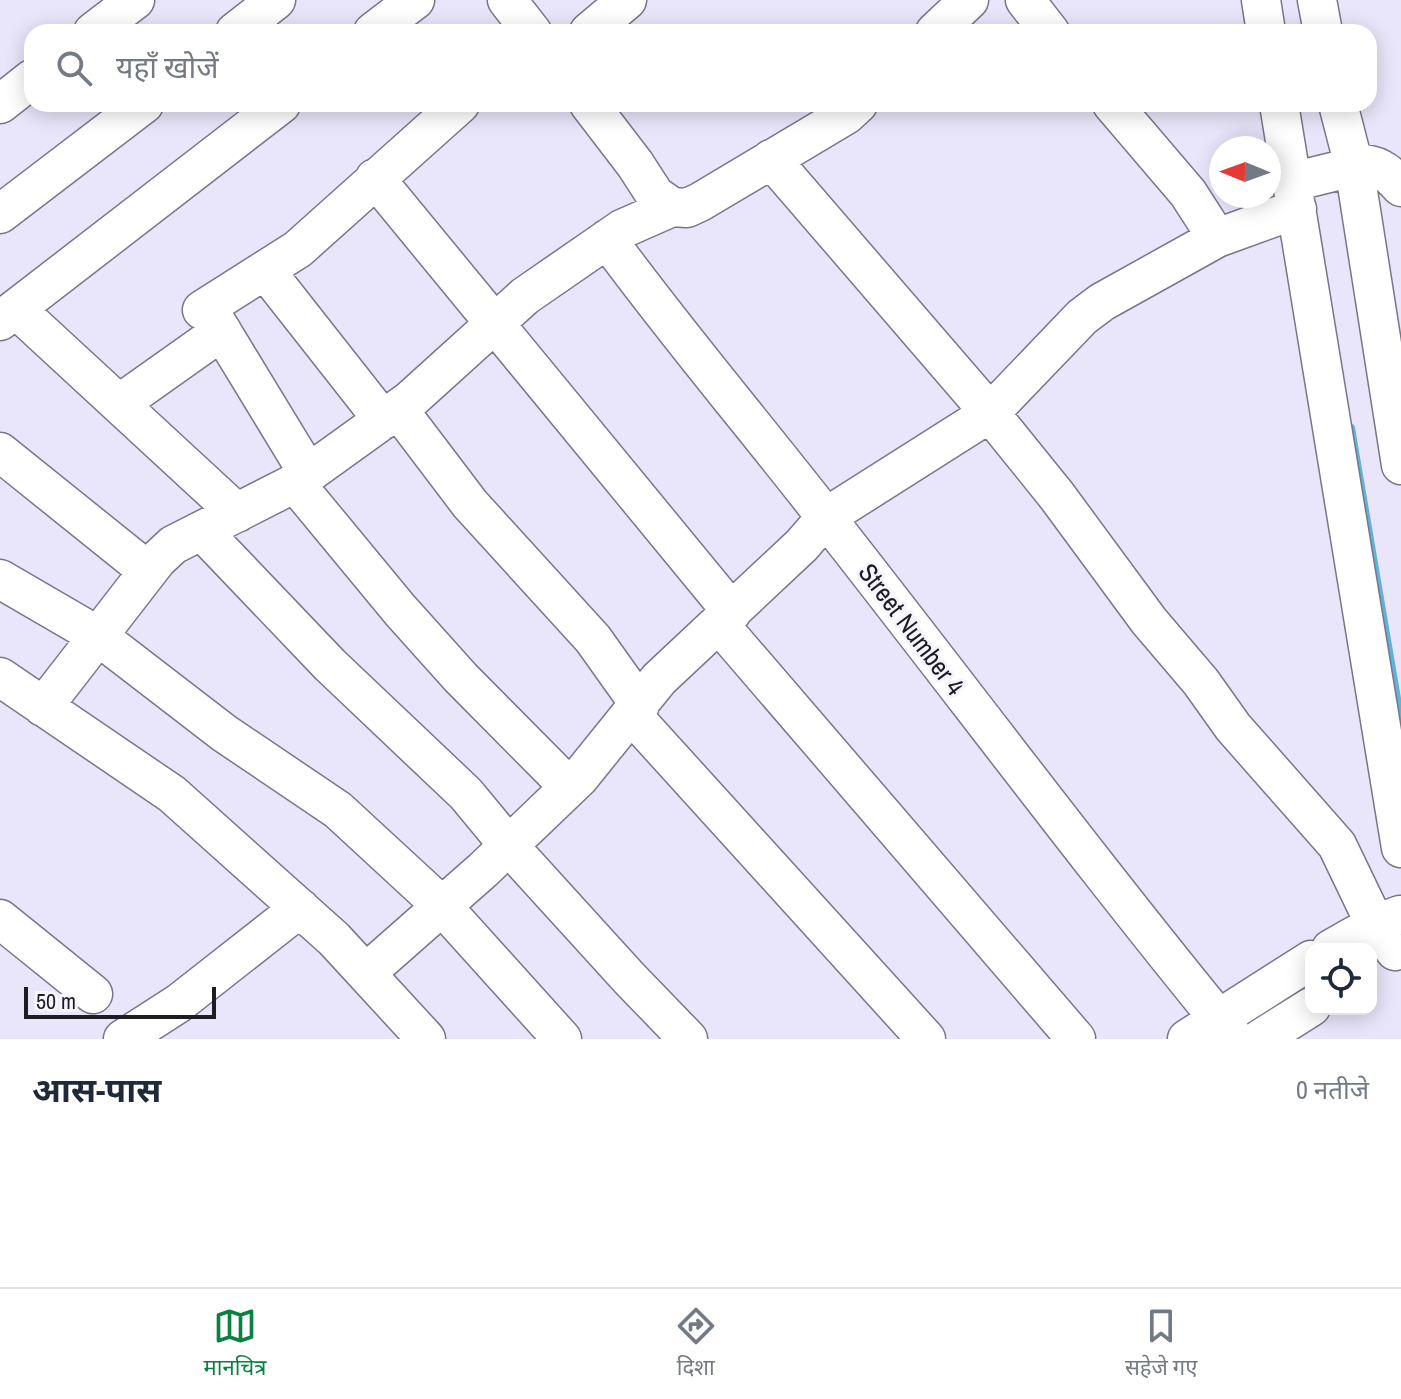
<!DOCTYPE html>
<html lang="hi">
<head>
<meta charset="utf-8">
<style>
  :root { --surface:#fff; --page:#f2f2f3; --text:#1f2937; --muted:#747a83; --line:#e0e1e3; --accent:#0b8043 }
  body { margin:0; font-family:"Archivo Narrow","Noto Sans Devanagari",sans-serif; background:var(--page); color:var(--text) }
  .controls { position:absolute; right:24px; bottom:24px; display:grid; overflow:hidden; border-radius:16px; box-shadow:0 4px 20px #0003 }
  .controls button { width:72px; height:72px; display:grid; place-items:center; padding:0; border:0; border-bottom:2px solid var(--line); background:var(--surface); color:var(--text); font:40px sans-serif }
  .compass { position:absolute; left:1209px; top:136px; width:72px; height:72px; border-radius:50%; background:var(--surface); box-shadow:0 4px 20px #0003; rotate:271deg }
  .scale { position:absolute; left:24px; bottom:20px; width:192px; box-sizing:border-box; padding-left:8px; border:4px solid #1d1c23; border-top:0; font-size:22px; line-height:28px; white-space:nowrap; color:#1d1c23; -webkit-text-stroke:6px #f6f4fd; paint-order:stroke }
  .list { margin:0; padding:0; list-style:none }
  h2 { display:flex; justify-content:space-between; align-items:center; height:104px; margin:0; padding:0 32px; font-size:34px }
  h2 small { font-size:26px; font-weight:400; color:var(--muted) }
  .icon { flex:none; width:44px; height:44px; fill:none; stroke:currentColor; stroke-width:2; stroke-linecap:round; stroke-linejoin:round }
  .map { position:relative; flex:none; width:1401px; height:1039px; overflow:hidden }
  .search { position:absolute; background:var(--surface); box-shadow:0 4px 20px #0003; left:24px; right:24px; top:24px; height:88px; display:flex; align-items:center; gap:20px; box-sizing:border-box; padding:0 28px; border-radius:24px; color:var(--muted); font-size:30px }
  .sheet { height:248px; background:var(--surface) }
  nav { display:flex; justify-content:space-around; align-items:center; box-sizing:border-box; height:112px; border-top:2px solid var(--line); background:var(--surface); font-size:22px; color:var(--muted) }
  nav a { display:grid; justify-items:center; gap:4px }
  nav .on { color:var(--accent) }
  .map>svg:first-child { display:block }
  .lines { fill:none; stroke-linecap:round; stroke-linejoin:round }
  .stream { stroke:#60b2d9; stroke-width:8 }
  .minor-casing { stroke:#7a7689; stroke-width:41 }
  .minor { stroke:#fff; stroke-width:38 }
  .labels { text-anchor:middle; dominant-baseline:central; stroke-width:6; stroke-linejoin:round; paint-order:stroke }
  .street-label { font-size:26px; fill:#1d1c23; stroke:#f6f4fd }
</style>
</head>
<body>
<div class="map">
<svg width="1401" height="1039" viewBox="0 0 1401 1039">
  <rect width="100%" height="100%" fill="#e9e5fa"/>
  <g class="lines">
    <path class="stream" d="M 1351,428 L 1401,722"/>
    <g class="minor-casing">
      <path id="minor" d="M 507,0 L 532,32
        M 1025,0 L 1050,32
        M 1261,0 L 1266,32
        M 1317,0 L 1323,32
        M 93,32 L 135,0
        M 235,32 L 276,0
        M 373,32 L 415,0
        M 589,32 L 627,0
        M 935,32 L 969,0
        M 0,104 L 32,79
        M 589,104 L 635,164 L 655,195 L 672,207
        M 1112,104 L 1188,193 L 1217,238
        M 1279,104 L 1401,848
        M 1338,104 L 1354,166 L 1401,465
        M 771,159 L 990,413 L 1057,496 L 1149,621 L 1201,682 L 1233,727 L 1337,845 L 1375,924 L 1395,951
        M 375,178 L 732,612
        M 1292,182 L 1365,164 C 1382,166 1390,175 1401,187
        M 0,214 L 144,104
        M 607,239 C 678,336 755,426 828,520 C 964,693 1095,869 1235,1039
        M 265,270 L 383,420
        M 207,307 L 308,473
        M 16,309 L 237,513
        M 202,310 L 298,249 L 460,104
        M 0,321 L 281,104
        M 119,404 L 222,331
        M 398,409 L 470,504 L 593,639 L 640,705
        M 0,452 L 148,571
        M 295,483 L 400,610 L 461,678 L 569,787
        M 202,531 L 330,665 L 466,794 L 509,846 L 629,978 L 688,1039
        M 0,579 L 98,636 L 224,733 L 338,810 L 442,906 L 562,1039
        M 719,624 L 1076,1039
        M 0,677 L 172,794 L 334,939 L 426,1039
        M 43,707 L 157,560 L 173,545 L 295,483 L 409,401 L 525,296 L 622,229 L 672,207 L 687,208 L 700,202 L 846,115 L 858,104
        M 632,715 L 926,1039
        M 0,919 L 93,994
        M 1331,949 L 1375,924 L 1400,915
        M 366,973 L 483,870 L 579,778 L 659,679 L 802,545 L 826,517 L 990,413 L 1082,317 L 1102,302 L 1217,238 L 1297,209
        M 123,1039 L 179,1003 L 300,908
        M 1187,1039 L 1311,960
        M 1260,1039 L 1311,1007"/>
    </g>
    <use href="#minor" class="minor"/>
  </g>
  <g class="labels">
    <g class="street-label">
      <text transform="translate(912 629) rotate(53)">Street Number 4</text>
    </g>
  </g>
</svg>
<div class="controls">
<button><svg class="icon" aria-label="locate" viewBox="0 0 24 24"><circle cx="12" cy="12" r="6"/><path d="M12 2v4M12 18v4M2 12h4M18 12h4"/></svg></button>
</div>
<svg class="compass" viewBox="-18 -18 36 36"><path d="M0-13l5 13h-10z" fill="#e53935"/><path d="M0 13l5-13h-10z" fill="#747a83"/></svg>
<div class="scale">50 m</div>
<div class="search"><svg class="icon" aria-label="search" viewBox="0 0 24 24"><circle cx="10" cy="10" r="6"/><path d="M15 15l6 6"/></svg>यहाँ खोजें</div>
</div>
<section class="sheet">
<h2>आस-पास<small>0 नतीजे</small></h2>
<ul class="list">
</ul>
</section>
<nav>
<a class="on"><svg class="icon" aria-label="map" viewBox="0 0 24 24"><path d="M3 6l6-2 6 2 6-2v14l-6 2-6-2-6 2zM9 4v14M15 6v14"/></svg>मानचित्र</a>
<a><svg class="icon" aria-label="directions" viewBox="0 0 24 24"><path d="M12 3l9 9-9 9-9-9zM9 14v-3h6M13 9l2 2-2 2"/></svg>दिशा</a>
<a><svg class="icon" aria-label="saved" viewBox="0 0 24 24"><path d="M7 4h10v16l-5-4-5 4z"/></svg>सहेजे गए</a>
</nav>
</body>
</html>
